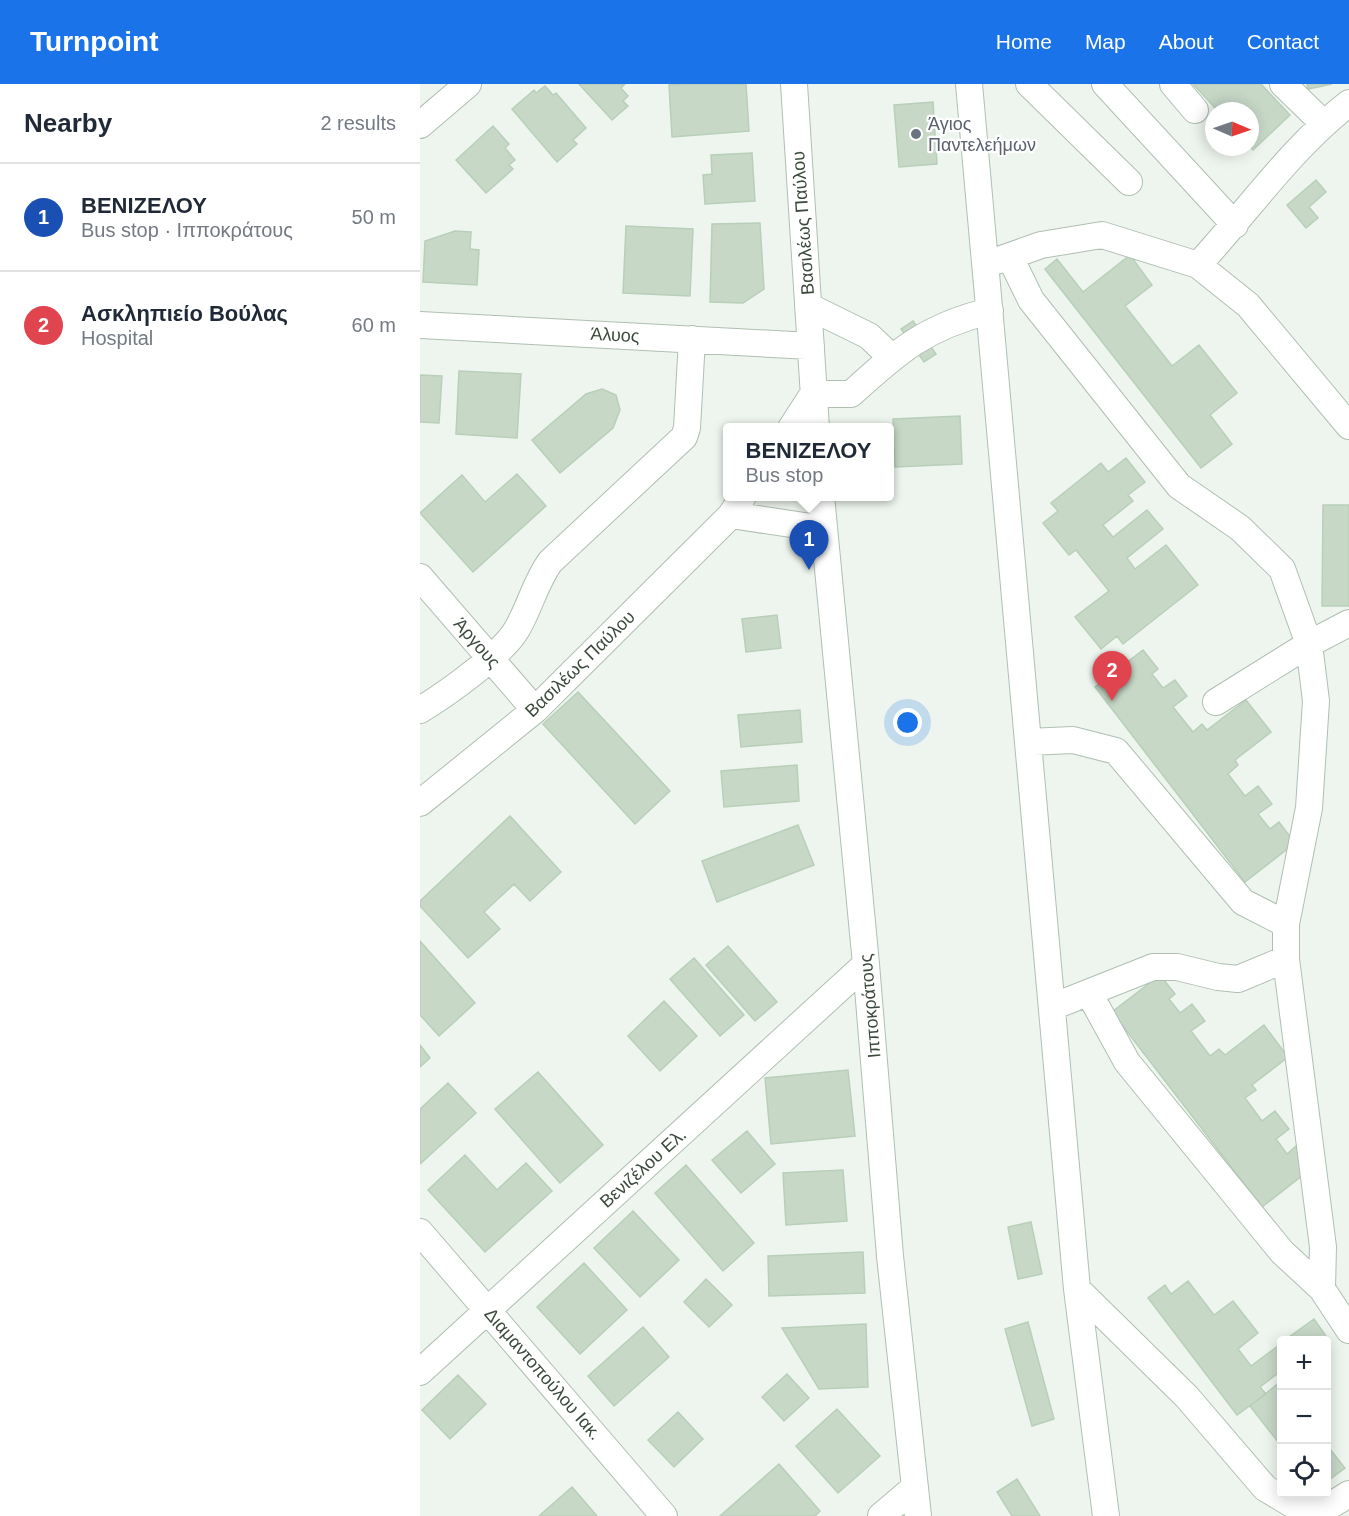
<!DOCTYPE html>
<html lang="en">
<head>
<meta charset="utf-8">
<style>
  :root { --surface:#fff; --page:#f2f2f3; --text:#1f2937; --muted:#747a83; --line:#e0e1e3; --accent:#1a73e8 }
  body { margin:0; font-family:Helvetica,sans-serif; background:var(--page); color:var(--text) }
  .controls { position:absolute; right:18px; bottom:18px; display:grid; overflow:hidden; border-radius:6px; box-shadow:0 3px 15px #0003 }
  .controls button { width:54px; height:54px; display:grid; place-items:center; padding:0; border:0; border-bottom:2px solid var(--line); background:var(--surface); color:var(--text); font:30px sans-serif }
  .compass { position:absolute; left:785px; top:18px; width:54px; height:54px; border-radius:50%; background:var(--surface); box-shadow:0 3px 15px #0003; rotate:92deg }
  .you { position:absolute; left:488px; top:639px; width:21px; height:21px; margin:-15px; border:4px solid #fff; border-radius:50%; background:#1a73e8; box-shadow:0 0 0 9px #1a73e833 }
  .badge { display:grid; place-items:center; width:39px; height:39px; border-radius:50%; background:var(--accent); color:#fff; font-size:20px; font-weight:700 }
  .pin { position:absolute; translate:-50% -50px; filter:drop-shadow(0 2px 3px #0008) }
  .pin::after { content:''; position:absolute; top:32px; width:21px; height:18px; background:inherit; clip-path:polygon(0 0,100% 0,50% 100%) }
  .popup { position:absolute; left:303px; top:339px; width:171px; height:78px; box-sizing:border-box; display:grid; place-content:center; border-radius:6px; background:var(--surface); filter:drop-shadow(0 2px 4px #0005); font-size:20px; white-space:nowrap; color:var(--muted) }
  .popup b { font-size:22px; color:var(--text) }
  .popup::after { content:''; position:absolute; left:50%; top:100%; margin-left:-12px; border:12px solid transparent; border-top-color:var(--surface) }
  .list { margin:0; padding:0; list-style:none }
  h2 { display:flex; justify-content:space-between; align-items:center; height:78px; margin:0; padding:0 24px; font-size:26px }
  h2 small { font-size:20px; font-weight:400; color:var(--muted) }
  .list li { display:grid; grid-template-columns:39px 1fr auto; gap:18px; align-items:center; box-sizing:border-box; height:108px; padding:0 24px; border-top:2px solid var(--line) }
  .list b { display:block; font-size:22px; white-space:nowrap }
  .list p { margin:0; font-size:20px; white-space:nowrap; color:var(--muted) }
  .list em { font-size:20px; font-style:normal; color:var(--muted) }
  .icon { flex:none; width:33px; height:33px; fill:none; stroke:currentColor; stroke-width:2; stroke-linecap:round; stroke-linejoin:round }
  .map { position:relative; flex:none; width:929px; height:1432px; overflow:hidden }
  header { display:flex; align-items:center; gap:36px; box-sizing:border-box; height:84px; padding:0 30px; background:var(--accent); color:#fff }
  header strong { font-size:28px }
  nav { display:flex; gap:33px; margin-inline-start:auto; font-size:21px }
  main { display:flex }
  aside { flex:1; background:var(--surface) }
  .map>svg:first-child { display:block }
  .building { fill:#c7d8c7; stroke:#b8cfb9; stroke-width:1.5 }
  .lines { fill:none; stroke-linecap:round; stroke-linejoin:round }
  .minor-casing { stroke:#b0bfb2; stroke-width:28 }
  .minor { stroke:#fff; stroke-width:26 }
  .worship-dot { fill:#6b7280; stroke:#fff; stroke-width:2 }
  .labels { text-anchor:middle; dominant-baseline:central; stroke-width:4.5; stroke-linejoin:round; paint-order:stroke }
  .worship-label { font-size:18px; fill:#5b616d; stroke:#fff; text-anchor:start }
  .street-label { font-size:18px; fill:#3b493c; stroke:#fff }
</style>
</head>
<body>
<header>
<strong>Turnpoint</strong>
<nav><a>Home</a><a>Map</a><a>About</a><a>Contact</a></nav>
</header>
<main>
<aside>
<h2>Nearby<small>2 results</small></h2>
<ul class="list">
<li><span class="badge" style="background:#1a4fb4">1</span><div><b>ΒΕΝΙΖΕΛΟΥ</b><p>Bus stop · Ιπποκράτους</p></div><em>50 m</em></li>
<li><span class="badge" style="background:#e0444e">2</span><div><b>Ασκληπιείο Βούλας</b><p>Hospital</p></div><em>60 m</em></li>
</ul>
</aside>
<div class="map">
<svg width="929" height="1432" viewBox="0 0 929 1432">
  <rect width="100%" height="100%" fill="#edf5ee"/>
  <path class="building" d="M 159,0 L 205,0 L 201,4 L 208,12 L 203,17 L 208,22 L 192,36 Z
    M 268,0 L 326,0 L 329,47 L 252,53 L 249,1 Z
    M 773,0 L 841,0 L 870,31 L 833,66 L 830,62 L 830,27 L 798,27 Z
    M 887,0 L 912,0 L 888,5 Z
    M 125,2 L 133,11 L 136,9 L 166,44 L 153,56 L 157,60 L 137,78 L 92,25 L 114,6 L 116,9 Z
    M 513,18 L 517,80 L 479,83 L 474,21 Z
    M 73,42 L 89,60 L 85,64 L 95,76 L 89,81 L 93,85 L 66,109 L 36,76 Z
    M 332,69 L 335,117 L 285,120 L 283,91 L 292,90 L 291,71 Z
    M 896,96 L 906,108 L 889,123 L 898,134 L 886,144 L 867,121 Z
    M 340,139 L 344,205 L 323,219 L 290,218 L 292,140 Z
    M 206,142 L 273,145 L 270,212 L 203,209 Z
    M 35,147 L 51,148 L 50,165 L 59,166 L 57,201 L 3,198 L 5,157 Z
    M 710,171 L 732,201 L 705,222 L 752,282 L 779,261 L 817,309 L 790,331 L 812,360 L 781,384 L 625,185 L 637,175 L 663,208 Z
    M 493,237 L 516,270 L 504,278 L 481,245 Z
    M 39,287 L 101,290 L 97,354 L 36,350 Z
    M 0,291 L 22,292 L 19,339 L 0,338 Z
    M 182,305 L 196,311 L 200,326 L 193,344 L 140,389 L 112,356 L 166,310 Z
    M 540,332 L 542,380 L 475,383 L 473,335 Z
    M 706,374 L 725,398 L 708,411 L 713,417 L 683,441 L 693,453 L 727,426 L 743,445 L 707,474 L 715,485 L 746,461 L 778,501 L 703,560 L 697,552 L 681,565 L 655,533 L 689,507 L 656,466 L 649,471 L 623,439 L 638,427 L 631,419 L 681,379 L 688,388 Z
    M 97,390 L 126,422 L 53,488 L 0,429 L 42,391 L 65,418 Z
    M 903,421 L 929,421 L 929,522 L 902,522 Z
    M 357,531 L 361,564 L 326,568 L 322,535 Z
    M 723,566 L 738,585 L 732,590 L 743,604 L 755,596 L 767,612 L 753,623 L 773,648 L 782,640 L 787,646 L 826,616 L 851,648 L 815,676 L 818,681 L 808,690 L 825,712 L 838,702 L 852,720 L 838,730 L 850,745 L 859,738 L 875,759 L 825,798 L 675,603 Z
    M 158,608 L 250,707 L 215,740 L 123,640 Z
    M 380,626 L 382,658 L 321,663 L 318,631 Z
    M 377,681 L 379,717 L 304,723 L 301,687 Z
    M 90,732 L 141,788 L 110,817 L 94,800 L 64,828 L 80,845 L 48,874 L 0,822 L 0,817 Z
    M 378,741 L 394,781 L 297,818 L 282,777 Z
    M 0,857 L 55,919 L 19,952 L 0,931 Z
    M 308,862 L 357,918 L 335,937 L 286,881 Z
    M 274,874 L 324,931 L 300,952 L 250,895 Z
    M 740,891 L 755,910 L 749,915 L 760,929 L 772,920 L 785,937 L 771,947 L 790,972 L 799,965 L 805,971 L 844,941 L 868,973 L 832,1001 L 836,1006 L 825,1014 L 842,1037 L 855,1027 L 869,1045 L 856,1055 L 867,1070 L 876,1062 L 892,1084 L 842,1123 L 692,928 Z
    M 244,917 L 277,952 L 240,987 L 208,952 Z
    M 0,961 L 10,974 L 0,983 Z
    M 428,986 L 435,1052 L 351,1060 L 345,994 Z
    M 118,988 L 183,1061 L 140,1099 L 75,1025 Z
    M 28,999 L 56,1029 L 0,1080 L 0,1025 Z
    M 327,1047 L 355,1080 L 321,1109 L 292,1076 Z
    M 45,1071 L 77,1106 L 106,1079 L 132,1107 L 65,1168 L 8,1106 Z
    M 266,1081 L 334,1159 L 303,1187 L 235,1109 Z
    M 423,1086 L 427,1137 L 366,1141 L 363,1089 Z
    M 213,1127 L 259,1176 L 220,1213 L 174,1164 Z
    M 611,1138 L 622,1190 L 598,1195 L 588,1143 Z
    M 443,1168 L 445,1209 L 349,1212 L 348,1172 Z
    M 164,1179 L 207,1226 L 160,1270 L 117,1223 Z
    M 286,1195 L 312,1221 L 289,1243 L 264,1218 Z
    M 768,1197 L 794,1231 L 813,1217 L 838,1249 L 818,1265 L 831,1282 L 862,1259 L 862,1286 L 840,1303 L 846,1310 L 817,1331 L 728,1214 L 745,1201 L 751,1210 Z
    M 894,1235 L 906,1252 L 900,1256 L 865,1256 Z
    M 608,1238 L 634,1335 L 612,1342 L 585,1245 Z
    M 446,1240 L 448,1303 L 399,1305 L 362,1244 Z
    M 223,1243 L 249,1273 L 194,1322 L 168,1292 Z
    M 367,1290 L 389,1314 L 364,1337 L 342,1313 Z
    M 38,1291 L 66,1320 L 30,1355 L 2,1326 Z
    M 860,1298 L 862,1300 L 862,1363 L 830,1322 Z
    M 417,1325 L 460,1372 L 418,1409 L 376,1362 Z
    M 258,1328 L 283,1355 L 254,1383 L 228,1356 Z
    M 906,1360 L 925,1384 L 906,1398 Z
    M 359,1380 L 400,1427 L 395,1432 L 300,1432 Z
    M 597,1395 L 620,1432 L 592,1432 L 577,1408 Z
    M 152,1403 L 177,1432 L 119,1432 Z"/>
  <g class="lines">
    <g class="minor-casing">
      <path id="minor" d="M 374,0 L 396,344
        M 549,0 L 657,1205 L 686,1432
        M 609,0 L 709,98
        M 685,0 L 815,141
        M 753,0 L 775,26
        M 863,0 L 903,39
        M 0,41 L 48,0
        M 590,173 L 611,216 L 759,402 L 820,444 L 862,485 L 889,560 L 896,617 L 889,724 L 866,840 L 866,875 L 903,1163 L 902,1205
        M 576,177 L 621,161 L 682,151 L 778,181 C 828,127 870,65 929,19
        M 778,181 L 828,221 L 929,342
        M 388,222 L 449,252 L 471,273
        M 0,241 L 391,262
        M 393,310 L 431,310 C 478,267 507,242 570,227
        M 371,344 L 393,310
        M 401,412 L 446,880 L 470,1172 L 498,1432
        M 311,431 L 404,445
        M 0,493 L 115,626
        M 796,618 L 889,560 L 929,539
        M 0,626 C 25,611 83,570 97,545 C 110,523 115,499 130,478 L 264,353 L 267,344 L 272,255
        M 608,658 L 653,656 L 696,667 L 823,818 L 866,840
        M 0,719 L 115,626 L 311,431 L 323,412
        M 669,909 L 707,978 L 862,1168 L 902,1205 L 929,1246
        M 632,923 L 733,883 L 757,883 L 798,893 L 818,895 L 866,875
        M 0,1148 L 244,1432
        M 657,1205 L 767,1313 L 845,1404 L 875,1422 L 903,1426 L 929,1410
        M 0,1288 L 446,880
        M 461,1432 L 494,1404"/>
    </g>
    <use href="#minor" class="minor"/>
  </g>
  <circle class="worship-dot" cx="496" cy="50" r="6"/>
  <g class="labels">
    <g class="worship-label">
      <text x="508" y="40">Άγιος<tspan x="508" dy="21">Παντελεήμων</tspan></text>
    </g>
    <g class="street-label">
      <text transform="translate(383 139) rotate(-94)">Βασιλέως Παύλου</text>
      <text transform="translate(195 251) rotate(3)">Άλυος</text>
      <text transform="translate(57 559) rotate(49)">Άργους</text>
      <text transform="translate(160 580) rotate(-44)">Βασιλέως Παύλου</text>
      <text transform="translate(450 922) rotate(-95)">Ιπποκράτους</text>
      <text transform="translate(223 1084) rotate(-42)">Βενιζέλου Ελ.</text>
      <text transform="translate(123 1290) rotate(49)">Διαμαντοπούλου Ιακ.</text>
    </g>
  </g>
</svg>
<div class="controls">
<button>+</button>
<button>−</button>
<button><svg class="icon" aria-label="locate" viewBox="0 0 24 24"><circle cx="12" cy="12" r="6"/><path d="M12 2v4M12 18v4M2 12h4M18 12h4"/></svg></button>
</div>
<svg class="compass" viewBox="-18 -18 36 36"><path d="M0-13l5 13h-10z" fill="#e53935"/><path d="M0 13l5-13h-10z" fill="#747a83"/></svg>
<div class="you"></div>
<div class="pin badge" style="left:389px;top:486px;background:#1a4fb4">1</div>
<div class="popup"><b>ΒΕΝΙΖΕΛΟΥ</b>Bus stop</div>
<div class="pin badge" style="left:692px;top:617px;background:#e0444e">2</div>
</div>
</main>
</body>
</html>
